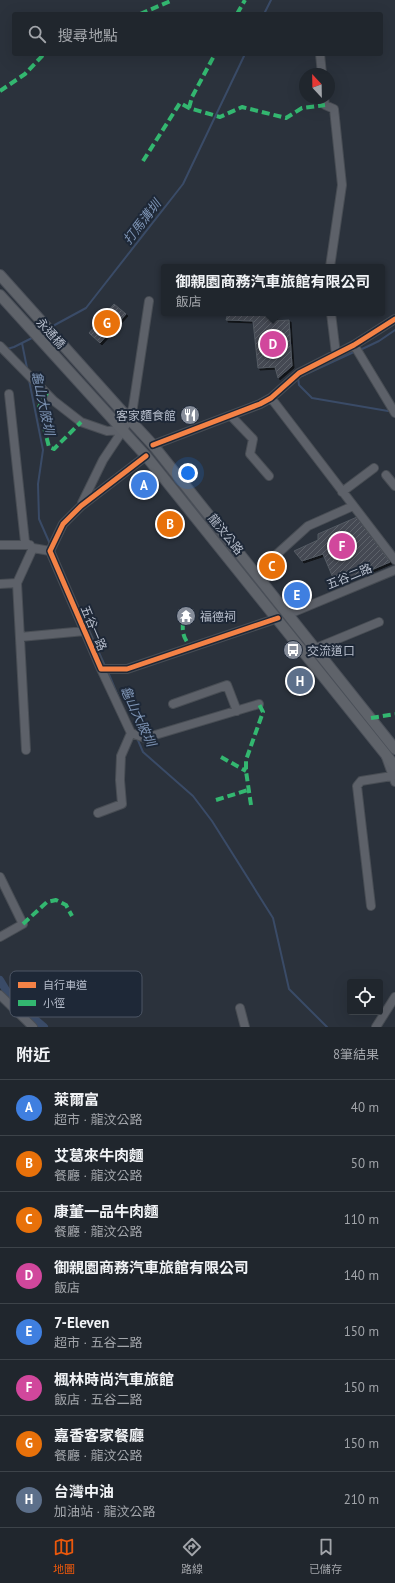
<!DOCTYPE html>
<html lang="zh-TW">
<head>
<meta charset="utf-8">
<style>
  :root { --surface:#20262d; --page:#2d3239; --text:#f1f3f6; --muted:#a2a5aa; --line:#3d4349; --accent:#ea580c }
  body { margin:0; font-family:"PT Sans","Noto Sans TC",sans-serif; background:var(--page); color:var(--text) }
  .controls { position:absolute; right:12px; bottom:12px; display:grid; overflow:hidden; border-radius:4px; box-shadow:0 4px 16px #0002 }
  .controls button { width:36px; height:36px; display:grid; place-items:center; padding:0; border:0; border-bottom:1px solid var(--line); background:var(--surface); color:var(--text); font:20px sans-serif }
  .compass { position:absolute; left:299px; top:68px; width:36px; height:36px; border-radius:50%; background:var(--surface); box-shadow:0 4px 16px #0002; rotate:338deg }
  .you { position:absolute; left:188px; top:473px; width:14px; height:14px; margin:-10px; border:3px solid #fff; border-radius:50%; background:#1a73e8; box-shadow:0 0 0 6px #1a73e833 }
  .badge { display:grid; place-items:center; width:26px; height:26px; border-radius:50%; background:var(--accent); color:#fff; font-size:13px; font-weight:700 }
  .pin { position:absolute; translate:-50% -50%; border:2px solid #fff; box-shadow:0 1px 4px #0006 }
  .popup { position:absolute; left:161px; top:264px; width:224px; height:52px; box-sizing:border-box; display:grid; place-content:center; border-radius:4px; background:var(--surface); filter:drop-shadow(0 1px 3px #0005); font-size:13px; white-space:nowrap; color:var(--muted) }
  .popup b { font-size:15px; color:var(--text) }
  .popup::after { content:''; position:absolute; left:50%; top:100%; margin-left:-8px; border:8px solid transparent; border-top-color:var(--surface) }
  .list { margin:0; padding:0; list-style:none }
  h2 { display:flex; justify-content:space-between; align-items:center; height:52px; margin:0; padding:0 16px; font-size:17px }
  h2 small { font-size:13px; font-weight:400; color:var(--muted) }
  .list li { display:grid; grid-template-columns:26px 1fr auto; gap:12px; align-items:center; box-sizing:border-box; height:56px; padding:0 16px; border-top:1px solid var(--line) }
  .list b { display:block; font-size:15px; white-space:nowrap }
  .list p { margin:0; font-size:13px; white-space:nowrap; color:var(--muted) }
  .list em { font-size:13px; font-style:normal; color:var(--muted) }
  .icon { flex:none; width:22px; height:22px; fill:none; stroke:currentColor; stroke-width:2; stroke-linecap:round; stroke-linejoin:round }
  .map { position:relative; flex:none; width:395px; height:1027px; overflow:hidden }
  .search { position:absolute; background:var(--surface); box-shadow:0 4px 16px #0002; left:12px; right:12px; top:12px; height:44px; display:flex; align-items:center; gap:10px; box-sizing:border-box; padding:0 14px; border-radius:4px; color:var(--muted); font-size:15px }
  .sheet { height:500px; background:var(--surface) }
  nav { display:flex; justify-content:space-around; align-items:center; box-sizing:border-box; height:56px; border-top:1px solid var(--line); background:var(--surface); font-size:11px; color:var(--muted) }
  nav a { display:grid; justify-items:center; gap:2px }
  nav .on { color:var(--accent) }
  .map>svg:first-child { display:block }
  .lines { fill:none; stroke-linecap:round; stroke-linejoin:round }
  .stream { stroke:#3a4b67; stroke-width:2 }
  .canal { stroke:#3a4b67; stroke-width:8 }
  .building { fill:url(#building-hatch); stroke:#545a63; filter:url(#shadow) }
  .minor-casing { stroke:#484d54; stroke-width:10 }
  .major-casing { stroke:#4a4f58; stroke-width:12 }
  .minor { stroke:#5d6169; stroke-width:8 }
  .major { stroke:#5f636a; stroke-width:10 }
  .quiet { stroke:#33b770; stroke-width:4; stroke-dasharray:8 4; stroke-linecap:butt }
  .cycleway-casing { stroke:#1e2837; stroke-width:8 }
  .cycleway { stroke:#f48246; stroke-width:5 }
  .labels { text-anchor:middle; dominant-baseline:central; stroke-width:4; stroke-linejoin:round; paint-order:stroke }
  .street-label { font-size:12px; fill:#b7becc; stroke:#1e2837 }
  .poi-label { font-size:12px; fill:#b7becc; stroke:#1e2837; text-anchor:start }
  .water-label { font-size:13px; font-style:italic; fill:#7d93b3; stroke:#1e2837 }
  .key { fill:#1e2837; stroke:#4c5564; stroke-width:1 }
  .key-label { font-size:11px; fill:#b7becc }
</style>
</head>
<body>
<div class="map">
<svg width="395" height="1027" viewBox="0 0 395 1027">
  <defs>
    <pattern id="building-hatch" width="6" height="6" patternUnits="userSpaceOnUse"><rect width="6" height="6" fill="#444a52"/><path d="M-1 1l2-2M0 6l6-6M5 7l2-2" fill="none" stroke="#5d626a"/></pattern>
    <filter id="shadow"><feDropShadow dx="2" dy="2" stdDeviation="0" flood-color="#0009"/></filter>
  </defs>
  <rect width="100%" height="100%" fill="#2b323c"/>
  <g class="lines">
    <path class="stream" d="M 264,14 L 271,0
      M 51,327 L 86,308 L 183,184 L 245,54
      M 22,343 L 27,368
      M 7,349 L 14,347 L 34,337
      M 360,350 L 379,341 L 395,330
      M 302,376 L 356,351
      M 298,378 L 299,385 L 312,398 L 388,411
      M 29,380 L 43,450 L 38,484 L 39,519 L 50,544
      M 79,608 L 105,666
      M 108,672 L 120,701
      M 137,738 L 143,752 L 193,796 L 212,821 L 273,918 L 289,989 L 327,1027"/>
    <path class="canal" d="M 0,980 L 12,1000 L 44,1027"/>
  </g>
  <path class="building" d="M 114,304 L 126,314 L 100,343 L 89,333 Z
    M 228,313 L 275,313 L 275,321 L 289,320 L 292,366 L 278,378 L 275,367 L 258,368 L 253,321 L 226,320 Z
    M 357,517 L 390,562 L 336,585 L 323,554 L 302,561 L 294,551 L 318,540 L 318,534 Z"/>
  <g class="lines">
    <g class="minor-casing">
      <path id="minor" d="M 320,54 L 322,74
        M 324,98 L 325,105 L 334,109 L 342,185 L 330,267
        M 331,313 L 336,354
        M 354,345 L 395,413
        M 0,346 L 54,401 L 81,422 L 107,431 L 123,430 L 129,419 L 133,407 L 149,301
        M 9,394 L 25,542 L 33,548
        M 271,398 L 395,560
        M 231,416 L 253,439 L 250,454 L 269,476
        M 153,445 L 260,404 L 271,398 L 299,373 L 354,345 L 395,319
        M 146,456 L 81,506 L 63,524 L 50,551 L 101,669 L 127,669 L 278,618
        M 386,475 L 395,486
        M 342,492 L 374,468
        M 82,503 L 103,460 L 123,430
        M 0,545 L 30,545
        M 256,573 L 308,526 L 353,506
        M 0,584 L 17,583
        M 289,614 L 395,570
        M 20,637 L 85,631
        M 316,648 L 379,622
        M 101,669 L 131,733 L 145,738 L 259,704
        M 173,704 L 227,685 L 237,711
        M 26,750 L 17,583 L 33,548 L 50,551
        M 386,757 L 395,782
        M 98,813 L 122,804 L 120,780 L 121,756 L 131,733
        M 0,877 L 23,924 L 0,937
        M 371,906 L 357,786 L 361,781 L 392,776
        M 0,995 L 33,1027
        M 240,1008 L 245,1027
        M 376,1027 L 395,997"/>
    </g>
    <g class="major-casing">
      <path id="major" d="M 0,275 L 129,419 L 153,445 L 395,749
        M 0,295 L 146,456 L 395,766"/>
    </g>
    <use href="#minor" class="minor"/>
    <use href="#major" class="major"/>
    <path class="quiet" d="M 140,14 L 173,0
      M 237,14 L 245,0
      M 0,91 L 25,74 L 44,54
      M 189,108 L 192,97 L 215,54
      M 143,161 L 180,103 L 189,108 L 220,117 L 242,107 L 286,118 L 302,108 L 325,105
      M 47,393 L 39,407 L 49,447 L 54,449 L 81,422
      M 183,622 C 182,634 184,639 191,647
      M 371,718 L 395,714
      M 221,757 L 246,771
      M 216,800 L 248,790
      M 251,805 L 246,771 L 246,760 L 263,712 L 259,704
      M 23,924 L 47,902 L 56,900 L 66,905 L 72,916"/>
    <g class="cycleway-casing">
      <path id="cycleway" d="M 153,445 L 260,404 L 271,398 L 299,373 L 354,345 L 395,319
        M 146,456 L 81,506 L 63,524 L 50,551 L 101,669 L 127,669 L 278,618"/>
    </g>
    <use href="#cycleway" class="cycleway"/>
  </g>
  <defs>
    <g id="restaurant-disc" transform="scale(1)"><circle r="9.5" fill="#868d9a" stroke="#1e2837"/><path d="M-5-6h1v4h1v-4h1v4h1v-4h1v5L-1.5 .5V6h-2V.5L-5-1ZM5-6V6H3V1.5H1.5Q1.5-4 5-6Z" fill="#fff"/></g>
    <g id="temple-disc" transform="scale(1)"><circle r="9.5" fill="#868d9a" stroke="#1e2837"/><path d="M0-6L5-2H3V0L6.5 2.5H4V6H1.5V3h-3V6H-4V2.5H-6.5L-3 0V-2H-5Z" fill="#fff"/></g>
    <g id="bus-disc" transform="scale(1)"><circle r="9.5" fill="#868d9a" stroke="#1e2837"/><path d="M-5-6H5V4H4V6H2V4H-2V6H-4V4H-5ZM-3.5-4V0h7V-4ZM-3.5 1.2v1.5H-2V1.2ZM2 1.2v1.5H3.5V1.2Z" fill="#fff"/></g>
  </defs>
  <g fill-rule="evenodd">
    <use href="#restaurant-disc" x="190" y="415"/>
    <use href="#temple-disc" x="186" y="616"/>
    <use href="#bus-disc" x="293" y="650"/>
  </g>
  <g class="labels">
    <g class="street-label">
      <text transform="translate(51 333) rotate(48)">永通橋</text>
      <text transform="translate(226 534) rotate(51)">龍汶公路</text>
      <text transform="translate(349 576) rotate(-22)">五谷二路</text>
      <text transform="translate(94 628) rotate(67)">五谷一路</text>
    </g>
    <g class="poi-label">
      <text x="176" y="415" text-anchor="end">客家麵食館</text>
      <text x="200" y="616">福德祠</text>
      <text x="307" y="650">交流道口</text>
    </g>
    <g class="water-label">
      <text transform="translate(142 222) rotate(-52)">打馬溝圳</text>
      <text transform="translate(43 403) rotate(78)">龜山大陂圳</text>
      <text transform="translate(138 716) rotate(65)">龜山大陂圳</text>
    </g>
  </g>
  <rect x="10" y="971" width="132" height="46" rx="6" class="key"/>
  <rect x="18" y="982" width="18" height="6" fill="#f48246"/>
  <rect x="18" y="1000" width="18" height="6" fill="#33b770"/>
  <g class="key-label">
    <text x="43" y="989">自行車道</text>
    <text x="43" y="1007">小徑</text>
  </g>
</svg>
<div class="controls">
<button><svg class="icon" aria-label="locate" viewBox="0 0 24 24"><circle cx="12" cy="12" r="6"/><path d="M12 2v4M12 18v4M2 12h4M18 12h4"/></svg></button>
</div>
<svg class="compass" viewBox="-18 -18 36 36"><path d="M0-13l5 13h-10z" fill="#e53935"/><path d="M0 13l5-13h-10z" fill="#a2a5aa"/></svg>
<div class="you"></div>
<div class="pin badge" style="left:144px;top:485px;background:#3f7fe0">A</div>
<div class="pin badge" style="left:170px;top:524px;background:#e8710a">B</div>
<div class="pin badge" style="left:272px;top:566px;background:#e8710a">C</div>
<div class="pin badge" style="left:273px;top:344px;background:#d1479c">D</div>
<div class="popup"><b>御親園商務汽車旅館有限公司</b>飯店</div>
<div class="pin badge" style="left:297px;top:595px;background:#3f7fe0">E</div>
<div class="pin badge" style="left:342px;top:546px;background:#d1479c">F</div>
<div class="pin badge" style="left:107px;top:323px;background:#e8710a">G</div>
<div class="pin badge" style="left:300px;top:681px;background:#5c6f8a">H</div>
<div class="search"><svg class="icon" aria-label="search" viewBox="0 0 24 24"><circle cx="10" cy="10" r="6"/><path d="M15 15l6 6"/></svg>搜尋地點</div>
</div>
<section class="sheet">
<h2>附近<small>8筆結果</small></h2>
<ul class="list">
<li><span class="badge" style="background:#3f7fe0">A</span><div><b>萊爾富</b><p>超市 · 龍汶公路</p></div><em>40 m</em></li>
<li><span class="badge" style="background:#e8710a">B</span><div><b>艾葛來牛肉麵</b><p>餐廳 · 龍汶公路</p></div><em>50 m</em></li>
<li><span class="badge" style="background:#e8710a">C</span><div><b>康董一品牛肉麵</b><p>餐廳 · 龍汶公路</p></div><em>110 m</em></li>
<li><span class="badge" style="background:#d1479c">D</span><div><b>御親園商務汽車旅館有限公司</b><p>飯店</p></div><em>140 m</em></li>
<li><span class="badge" style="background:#3f7fe0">E</span><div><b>7-Eleven</b><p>超市 · 五谷二路</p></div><em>150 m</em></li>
<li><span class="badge" style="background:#d1479c">F</span><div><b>楓林時尚汽車旅館</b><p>飯店 · 五谷二路</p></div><em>150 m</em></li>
<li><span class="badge" style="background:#e8710a">G</span><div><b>嘉香客家餐廳</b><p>餐廳 · 龍汶公路</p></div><em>150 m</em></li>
<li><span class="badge" style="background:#5c6f8a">H</span><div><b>台灣中油</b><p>加油站 · 龍汶公路</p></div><em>210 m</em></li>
</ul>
</section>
<nav>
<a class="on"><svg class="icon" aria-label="map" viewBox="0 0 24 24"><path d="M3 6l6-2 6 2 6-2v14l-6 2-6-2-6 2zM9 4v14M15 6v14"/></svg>地圖</a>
<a><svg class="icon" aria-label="directions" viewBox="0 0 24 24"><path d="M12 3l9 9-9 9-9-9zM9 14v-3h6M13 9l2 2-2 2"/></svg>路線</a>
<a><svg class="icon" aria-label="saved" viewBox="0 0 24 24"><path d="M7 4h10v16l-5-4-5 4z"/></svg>已儲存</a>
</nav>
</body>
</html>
